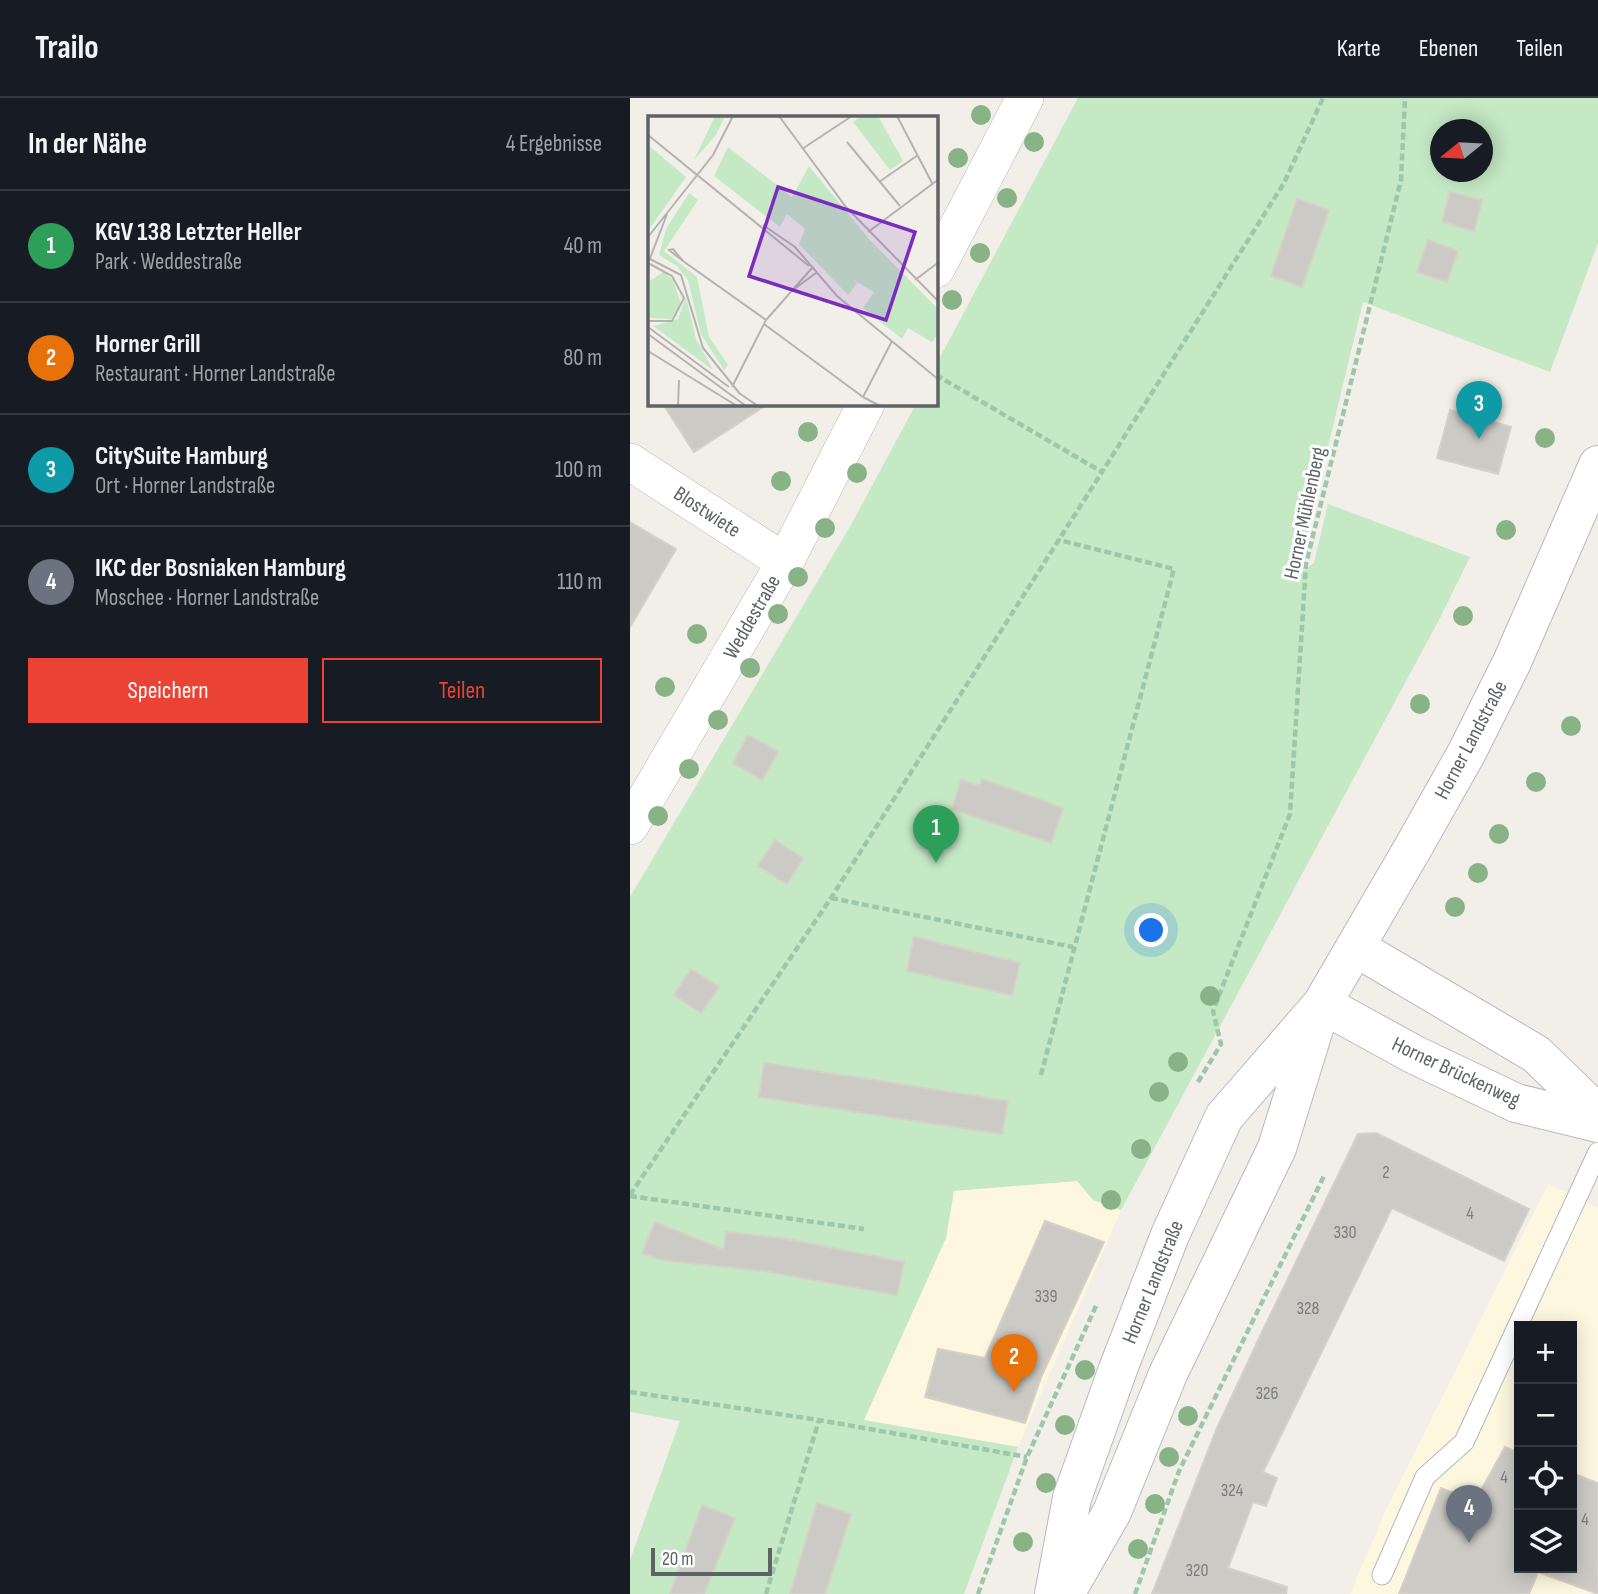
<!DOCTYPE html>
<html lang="de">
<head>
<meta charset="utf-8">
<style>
  :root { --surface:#171b24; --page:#20242c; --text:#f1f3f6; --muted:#9ea1a6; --line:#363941; --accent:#ea4335 }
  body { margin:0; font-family:"Sofia Sans Condensed",sans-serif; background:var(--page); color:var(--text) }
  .controls { position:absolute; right:21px; bottom:21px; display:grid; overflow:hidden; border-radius:0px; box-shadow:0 4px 18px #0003 }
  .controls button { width:63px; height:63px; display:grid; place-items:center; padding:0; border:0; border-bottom:2px solid var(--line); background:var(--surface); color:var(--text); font:35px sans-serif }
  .compass { position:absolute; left:800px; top:21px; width:63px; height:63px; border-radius:50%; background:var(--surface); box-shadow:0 4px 18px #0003; rotate:252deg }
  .scale { position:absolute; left:21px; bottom:18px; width:121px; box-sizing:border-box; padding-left:7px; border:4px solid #5f6368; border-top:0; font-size:19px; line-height:24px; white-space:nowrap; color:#5f6368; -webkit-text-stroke:5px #fff; paint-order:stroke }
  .you { position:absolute; left:522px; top:833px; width:24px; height:24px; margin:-18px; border:5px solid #fff; border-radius:50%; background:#1a73e8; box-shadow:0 0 0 10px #1a73e833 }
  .badge { display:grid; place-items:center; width:46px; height:46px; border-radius:50%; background:var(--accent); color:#fff; font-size:23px; font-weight:700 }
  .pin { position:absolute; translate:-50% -58px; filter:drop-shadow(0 2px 4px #0008) }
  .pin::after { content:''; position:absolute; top:37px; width:24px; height:21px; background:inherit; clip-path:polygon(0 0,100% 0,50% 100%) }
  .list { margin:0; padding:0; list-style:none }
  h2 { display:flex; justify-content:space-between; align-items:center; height:91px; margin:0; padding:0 28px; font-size:30px }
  h2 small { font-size:23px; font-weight:400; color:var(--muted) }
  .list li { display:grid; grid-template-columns:46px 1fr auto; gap:21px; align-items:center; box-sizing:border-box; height:112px; padding:0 28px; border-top:2px solid var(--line) }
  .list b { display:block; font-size:26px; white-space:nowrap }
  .list p { margin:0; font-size:23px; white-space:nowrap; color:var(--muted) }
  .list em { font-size:23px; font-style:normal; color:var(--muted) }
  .actions { display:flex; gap:14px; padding:21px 28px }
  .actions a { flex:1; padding:16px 0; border:2px solid var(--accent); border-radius:0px; text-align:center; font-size:24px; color:var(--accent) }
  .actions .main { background:var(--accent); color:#fff }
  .icon { flex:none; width:38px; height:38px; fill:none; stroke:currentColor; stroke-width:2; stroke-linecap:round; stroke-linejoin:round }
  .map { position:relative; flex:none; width:968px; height:1496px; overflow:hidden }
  header { display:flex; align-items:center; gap:42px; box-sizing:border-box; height:98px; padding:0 35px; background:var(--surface); border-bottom:2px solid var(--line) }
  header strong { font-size:33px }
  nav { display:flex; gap:38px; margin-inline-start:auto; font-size:24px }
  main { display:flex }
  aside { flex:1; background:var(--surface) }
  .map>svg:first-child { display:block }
  .commercial { fill:#fef7e0; fill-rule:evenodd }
  .green { fill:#c5e8c5; fill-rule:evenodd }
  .building { fill:#cccac5; stroke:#d6d1c6; stroke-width:2 }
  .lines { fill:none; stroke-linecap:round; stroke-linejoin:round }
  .lane-casing { stroke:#b5b8bc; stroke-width:21 }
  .street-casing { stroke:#b5b8bc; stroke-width:38 }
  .secondary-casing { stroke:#b6babf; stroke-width:40 }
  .path { stroke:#9cc7a9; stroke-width:4.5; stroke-dasharray:7 3.5; stroke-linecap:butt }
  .lane { stroke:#fff; stroke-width:19 }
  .street { stroke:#fff; stroke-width:37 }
  .secondary { stroke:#fff; stroke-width:38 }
  .tree { fill:#89b387 }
  .labels { text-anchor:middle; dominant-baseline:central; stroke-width:6; stroke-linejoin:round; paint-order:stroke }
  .number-label { font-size:18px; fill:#7a7d7f }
  .street-label { font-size:21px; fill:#5f6368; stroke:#fff }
  .inset-road { fill:none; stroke:#b3b3b1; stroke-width:2 }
  .view { fill:#7b2cbf; fill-opacity:0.15; stroke:#7b2cbf; stroke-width:3.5 }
  .inset-edge { fill:none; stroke:#5f6368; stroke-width:3.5 }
</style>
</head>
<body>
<header>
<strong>Trailo</strong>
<nav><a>Karte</a><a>Ebenen</a><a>Teilen</a></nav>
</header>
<main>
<aside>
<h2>In der Nähe<small>4 Ergebnisse</small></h2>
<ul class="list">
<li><span class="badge" style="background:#2e9e5b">1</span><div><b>KGV 138 Letzter Heller</b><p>Park · Weddestraße</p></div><em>40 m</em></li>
<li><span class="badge" style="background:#e8710a">2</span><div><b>Horner Grill</b><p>Restaurant · Horner Landstraße</p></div><em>80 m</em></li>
<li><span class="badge" style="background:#0f9aa8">3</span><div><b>CitySuite Hamburg</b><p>Ort · Horner Landstraße</p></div><em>100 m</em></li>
<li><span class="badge" style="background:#6b7280">4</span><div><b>IKC der Bosniaken Hamburg</b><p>Moschee · Horner Landstraße</p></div><em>110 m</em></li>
</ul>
<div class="actions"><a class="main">Speichern</a><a>Teilen</a></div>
</aside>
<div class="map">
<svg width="968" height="1496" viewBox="0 0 968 1496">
  <rect width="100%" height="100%" fill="#f1efe8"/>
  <path class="commercial" d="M 448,1083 L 464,1102 L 491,1112 L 388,1349 L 234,1322 L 316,1140 L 324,1092 Z
    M 918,1086 L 968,1110 L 968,1496 L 720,1496 L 756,1412 ZM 889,1228 L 942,1228 L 942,1470 L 889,1470 Z"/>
  <path class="green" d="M 448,0 L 968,0 L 968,145 L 920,274 L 733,204 L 667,477 L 684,465 L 698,406 L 840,459 L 810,520 L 491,1112 L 463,1102 L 447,1083 L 324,1093 L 316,1140 L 234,1322 L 388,1349 L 334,1496 L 0,1496 L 0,1462 L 50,1323 L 0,1314 L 0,799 L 221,427 L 286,306 L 306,306 L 306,267 ZM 810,32 L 852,32 L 852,74 L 810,74 Z"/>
  <path class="building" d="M 820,94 L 852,102 L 844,133 L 812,124 Z
    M 667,101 L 699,112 L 672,189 L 641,178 Z
    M 798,142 L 828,153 L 817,184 L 787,174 Z
    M 33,306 L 138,306 L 64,354 Z
    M 820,312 L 881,329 L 868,376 L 807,360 Z
    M 0,424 L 46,451 L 0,529 Z
    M 118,637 L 148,654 L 132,682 L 103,665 Z
    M 352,681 L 433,710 L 421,745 L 322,711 L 331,682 L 350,688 Z
    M 145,742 L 173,760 L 157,786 L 128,768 Z
    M 284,839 L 390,865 L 382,897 L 277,873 Z
    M 61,871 L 89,889 L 71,915 L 44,897 Z
    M 134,965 L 378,1003 L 372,1036 L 129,999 Z
    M 746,1035 L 899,1111 L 874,1163 L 762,1110 L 633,1374 L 647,1380 L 636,1408 L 623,1404 L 598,1470 L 657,1489 L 656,1496 L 522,1496 L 587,1330 L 632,1234 L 728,1036 Z
    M 415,1123 L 474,1144 L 412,1277 L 395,1325 L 295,1299 L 308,1251 L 355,1260 Z
    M 25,1124 L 94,1152 L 96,1134 L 151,1140 L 274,1164 L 267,1197 L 134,1173 L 31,1162 L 12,1155 Z
    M 875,1349 L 889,1355 L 889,1470 L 942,1470 L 942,1375 L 968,1385 L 968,1496 L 908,1474 L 899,1496 L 769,1496 L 811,1390 L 845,1403 Z
    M 187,1405 L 221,1416 L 195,1496 L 160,1496 Z
    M 72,1407 L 105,1420 L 74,1496 L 40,1496 Z"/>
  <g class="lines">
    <g class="lane-casing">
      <path id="lane" d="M 752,1477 L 795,1379 L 834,1344 L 968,1054"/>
    </g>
    <g class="street-casing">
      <path id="street" d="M 306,171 L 395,0
        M 0,364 L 155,464
        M 0,728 L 155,464 L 236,306"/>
    </g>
    <g class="secondary-casing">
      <path id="secondary" d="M 725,849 L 906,956 L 968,1016
        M 692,906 L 785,957 L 886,1005 L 968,1025
        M 424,1496 L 442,1400 L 488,1271 L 540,1137 L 594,1019 L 692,906 L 784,748 L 837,654 L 882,564 L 968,367
        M 435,1496 L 482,1414 L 538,1276 L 647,1050 L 687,921"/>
    </g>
    <path class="path" d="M 306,277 L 472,374 L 654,85 L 693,0
      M 201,800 L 443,849
      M 411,977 L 544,471 L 429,442
      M 568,984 L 591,946 L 583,913 L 660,716 L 676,466 L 771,82 L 775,0
      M 0,1097 L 201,800 L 472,374
      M 0,1098 L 234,1131
      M 0,1294 L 189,1322 L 397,1359
      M 136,1496 L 189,1322
      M 348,1496 L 397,1359 L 466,1208
      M 505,1496 L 549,1373 L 694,1078"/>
    <use href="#lane" class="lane"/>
    <use href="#street" class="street"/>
    <use href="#secondary" class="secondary"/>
  </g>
  <g class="tree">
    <circle cx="351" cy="17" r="10"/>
    <circle cx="404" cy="44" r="10"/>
    <circle cx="328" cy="60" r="10"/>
    <circle cx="377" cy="100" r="10"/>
    <circle cx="350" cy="155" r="10"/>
    <circle cx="322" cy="202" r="10"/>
    <circle cx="178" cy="334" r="10"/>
    <circle cx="915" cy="340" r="10"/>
    <circle cx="227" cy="375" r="10"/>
    <circle cx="151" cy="383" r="10"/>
    <circle cx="195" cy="430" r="10"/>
    <circle cx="876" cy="432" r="10"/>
    <circle cx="168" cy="479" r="10"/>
    <circle cx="148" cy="516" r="10"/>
    <circle cx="833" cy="518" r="10"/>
    <circle cx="67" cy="536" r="10"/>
    <circle cx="120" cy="570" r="10"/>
    <circle cx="35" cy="589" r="10"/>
    <circle cx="790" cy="606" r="10"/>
    <circle cx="88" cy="622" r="10"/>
    <circle cx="941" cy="628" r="10"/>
    <circle cx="59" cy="671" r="10"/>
    <circle cx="906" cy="684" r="10"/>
    <circle cx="28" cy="718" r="10"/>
    <circle cx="869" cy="736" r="10"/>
    <circle cx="848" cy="775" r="10"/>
    <circle cx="825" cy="809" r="10"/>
    <circle cx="580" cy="898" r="10"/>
    <circle cx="548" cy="964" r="10"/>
    <circle cx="529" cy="994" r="10"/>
    <circle cx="511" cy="1051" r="10"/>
    <circle cx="481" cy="1102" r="10"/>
    <circle cx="455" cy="1272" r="10"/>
    <circle cx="558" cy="1318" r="10"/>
    <circle cx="435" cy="1327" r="10"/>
    <circle cx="539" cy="1359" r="10"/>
    <circle cx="416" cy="1385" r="10"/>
    <circle cx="525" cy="1406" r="10"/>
    <circle cx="393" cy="1444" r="10"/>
    <circle cx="508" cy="1451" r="10"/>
  </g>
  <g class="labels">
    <g class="number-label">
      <text x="756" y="1074">2</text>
      <text x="840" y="1115">4</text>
      <text x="715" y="1134">330</text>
      <text x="416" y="1198">339</text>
      <text x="678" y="1210">328</text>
      <text x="637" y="1295">326</text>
      <text x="874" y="1379">4</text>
      <text x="602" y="1392">324</text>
      <text x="955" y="1421">4</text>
      <text x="567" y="1472">320</text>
    </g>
    <g class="street-label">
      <text transform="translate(77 414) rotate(33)">Blostwiete</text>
      <text transform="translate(675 415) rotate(-78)">Horner Mühlenberg</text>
      <text transform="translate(122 519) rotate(-60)">Weddestraße</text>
      <text transform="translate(841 642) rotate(-62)">Horner Landstraße</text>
      <text transform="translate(826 974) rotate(25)">Horner Brückenweg</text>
      <text transform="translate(523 1184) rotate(-68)">Horner Landstraße</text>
    </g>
  </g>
  <g transform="translate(18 18)">
    <rect width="290" height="290" fill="#f1efe8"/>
    <path d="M 67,0 L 77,0 L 68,19 L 46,44 ZM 214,0 L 230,0 L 255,45 L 242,54 L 205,6 ZM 0,29 L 38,61 L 0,115 ZM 80,31 L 144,81 L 161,50 L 221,123 L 290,193 L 290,219 L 284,226 L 260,212 L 254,223 L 215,192 L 226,176 L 204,163 L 209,167 L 200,179 L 151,128 L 157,113 L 139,98 L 132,111 L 66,60 ZM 41,77 L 50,84 L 16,135 L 49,161 L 61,221 L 80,249 L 76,254 L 53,218 L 40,164 L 29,150 L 11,139 L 18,113 ZM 15,156 L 25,164 L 33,188 L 23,203 L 2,202 L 2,165 ZM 38,181 L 48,223 L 65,254 L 5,210 L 30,203 Z" fill="#c5e8c5"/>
    <path class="inset-road" d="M 131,0 L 198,91 L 291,186M 249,0 L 284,67M 0,19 L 161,150M 199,26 L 252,90M 154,33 L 204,0M 231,66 L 270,39M 115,109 L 147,131 L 189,180 L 291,264M 220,116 L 291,63M 0,121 L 65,39 L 85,0M 0,142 L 33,159 L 55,232 L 92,278M 1,145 L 19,98M 35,145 L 21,134 L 25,133 L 35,145 L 118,204M 0,147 L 24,160 L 36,182 L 24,205 L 0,205M 267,164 L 291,146M 145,174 L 168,157M 116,208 L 215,281M 0,211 L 81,271M 0,218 L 98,290M 0,235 L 89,290M 84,271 L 118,204 L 164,152M 91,277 L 110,290M 30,290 L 31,264M 232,290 L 215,281 L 244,225"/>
    <path class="view" d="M 130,71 L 267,116 L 238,204 L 101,160 Z"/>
    <rect width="290" height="290" class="inset-edge"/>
  </g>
</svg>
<div class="controls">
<button>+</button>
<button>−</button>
<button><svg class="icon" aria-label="locate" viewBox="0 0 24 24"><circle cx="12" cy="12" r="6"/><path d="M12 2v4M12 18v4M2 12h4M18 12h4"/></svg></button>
<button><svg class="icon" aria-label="layers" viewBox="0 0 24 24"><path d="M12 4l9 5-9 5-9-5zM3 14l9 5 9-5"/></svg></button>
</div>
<svg class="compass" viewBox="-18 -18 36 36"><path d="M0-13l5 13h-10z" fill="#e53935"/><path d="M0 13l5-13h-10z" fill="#9ea1a6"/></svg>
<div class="scale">20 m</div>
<div class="you"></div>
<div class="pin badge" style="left:306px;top:765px;background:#2e9e5b">1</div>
<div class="pin badge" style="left:384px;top:1294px;background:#e8710a">2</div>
<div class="pin badge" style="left:849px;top:341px;background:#0f9aa8">3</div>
<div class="pin badge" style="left:839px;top:1445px;background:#6b7280">4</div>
</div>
</main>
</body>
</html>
